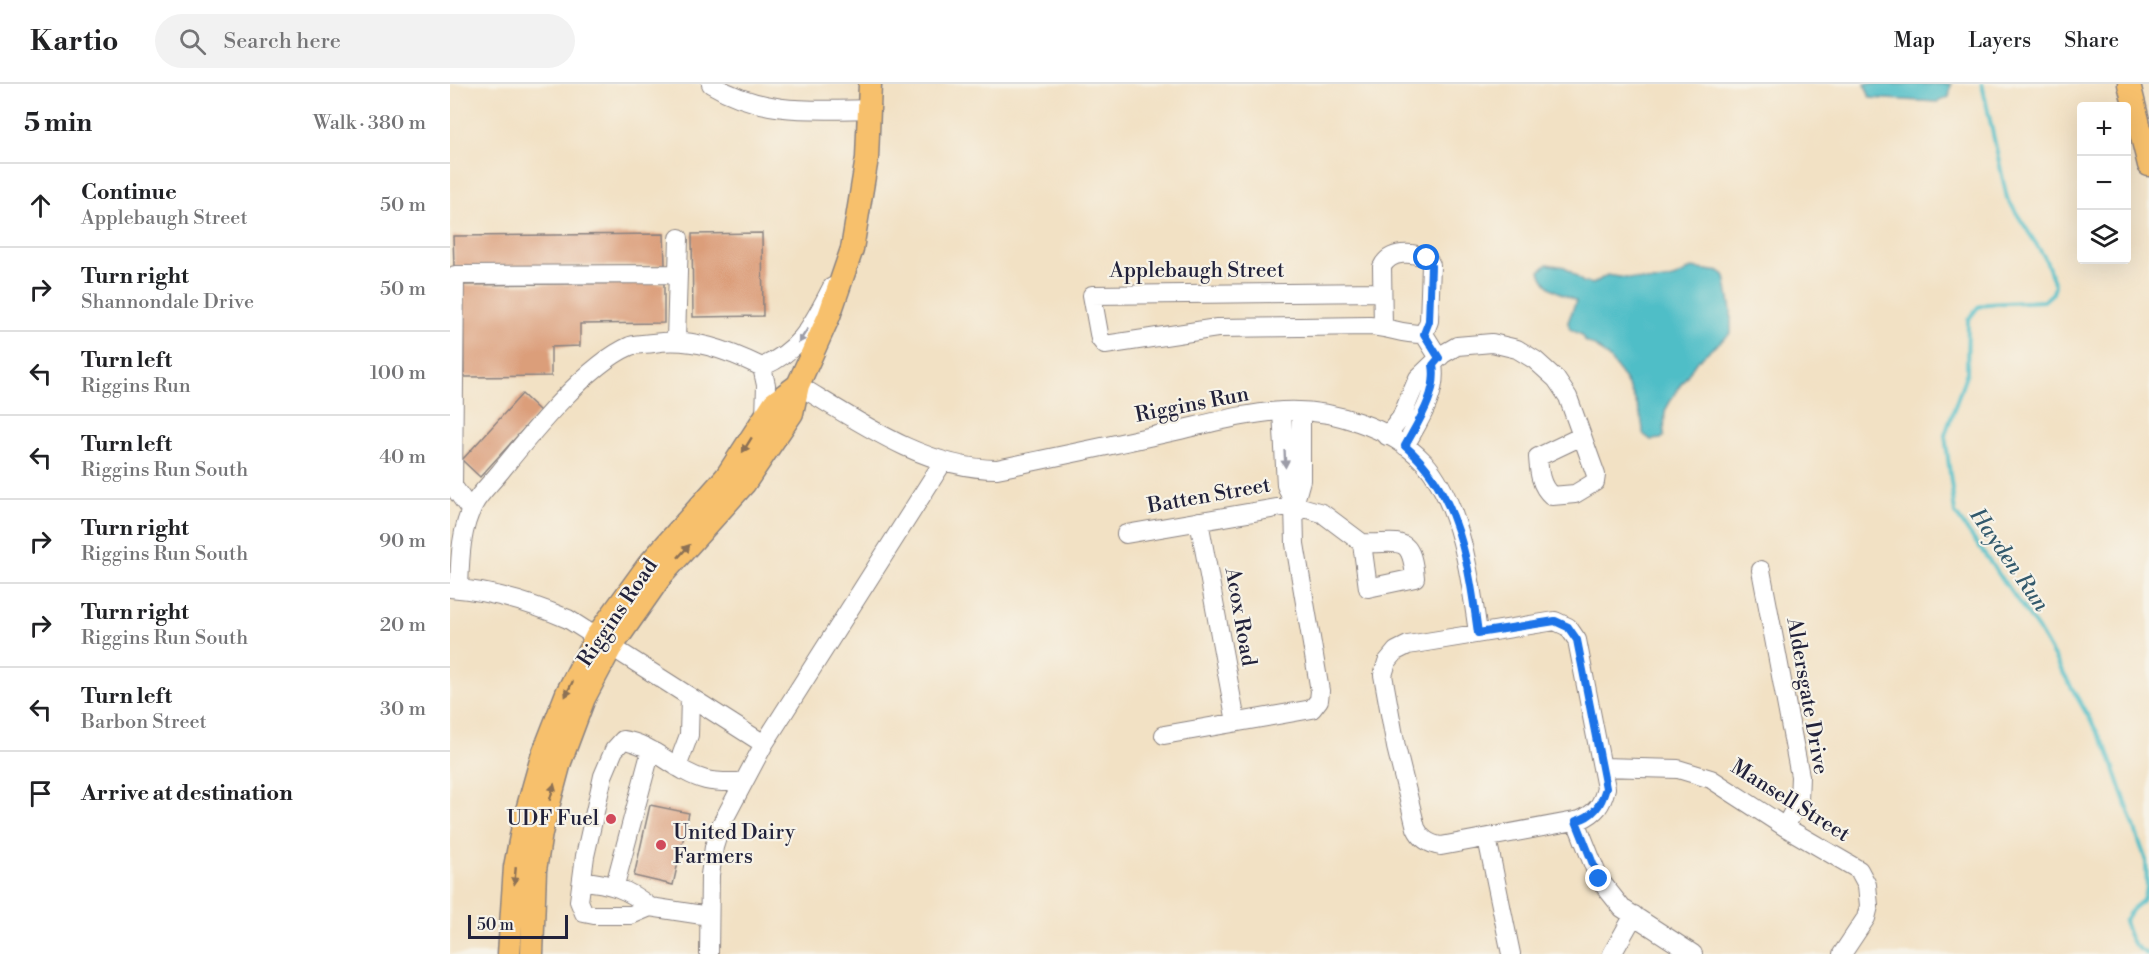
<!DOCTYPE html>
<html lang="en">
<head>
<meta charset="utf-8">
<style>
  :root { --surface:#fff; --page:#f2f2f2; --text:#202124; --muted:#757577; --line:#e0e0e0 }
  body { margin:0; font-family:"Libre Bodoni",serif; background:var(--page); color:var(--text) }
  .controls { position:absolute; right:18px; top:18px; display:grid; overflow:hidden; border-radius:6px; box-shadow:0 6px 24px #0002 }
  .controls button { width:54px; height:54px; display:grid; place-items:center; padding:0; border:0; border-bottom:2px solid var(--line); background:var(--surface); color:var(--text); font:30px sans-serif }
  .scale { position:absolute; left:18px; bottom:15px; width:100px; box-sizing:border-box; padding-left:6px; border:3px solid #22223b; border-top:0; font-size:16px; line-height:21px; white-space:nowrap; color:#22223b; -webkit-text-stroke:4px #f7f3e8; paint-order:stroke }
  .stop { position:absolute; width:18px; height:18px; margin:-14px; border:4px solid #1a73e8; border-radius:50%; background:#fff }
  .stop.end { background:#1a73e8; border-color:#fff; box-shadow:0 2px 6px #0008 }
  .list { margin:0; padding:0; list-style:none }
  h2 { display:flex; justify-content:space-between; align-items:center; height:78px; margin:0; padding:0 24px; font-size:26px }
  h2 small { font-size:20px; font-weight:400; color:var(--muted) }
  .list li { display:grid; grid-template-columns:39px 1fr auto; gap:18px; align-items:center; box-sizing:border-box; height:84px; padding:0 24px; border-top:2px solid var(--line) }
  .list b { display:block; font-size:22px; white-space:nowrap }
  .list p { margin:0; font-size:20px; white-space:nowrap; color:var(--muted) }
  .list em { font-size:20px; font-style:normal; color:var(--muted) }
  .icon { flex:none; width:33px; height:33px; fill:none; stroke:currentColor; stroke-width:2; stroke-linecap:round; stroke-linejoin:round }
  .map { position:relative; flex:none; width:1699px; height:870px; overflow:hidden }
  header { display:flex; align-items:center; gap:36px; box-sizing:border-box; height:84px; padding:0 30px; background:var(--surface); border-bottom:2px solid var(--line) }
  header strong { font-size:28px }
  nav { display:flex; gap:33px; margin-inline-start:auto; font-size:21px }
  .search { width:420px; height:54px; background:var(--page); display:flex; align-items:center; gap:15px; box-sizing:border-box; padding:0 21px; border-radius:33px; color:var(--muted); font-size:22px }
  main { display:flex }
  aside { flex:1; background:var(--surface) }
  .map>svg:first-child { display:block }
  .water { fill:#50bec7; stroke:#397081; stroke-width:1.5 }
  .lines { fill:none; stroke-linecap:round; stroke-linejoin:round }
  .stream { stroke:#50bec7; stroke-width:4 }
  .building { fill:#db9e7a }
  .minor-casing { stroke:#8a8280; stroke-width:20 }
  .major-casing { stroke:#8a8280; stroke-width:25 }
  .minor { stroke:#fff; stroke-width:18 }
  .major { stroke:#f7c06c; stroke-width:22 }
  .oneway { fill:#9c9ca7 }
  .oneway2 { fill:#8c7154 }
  .route { stroke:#1a73e8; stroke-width:8 }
  .poi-dot { fill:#d1495b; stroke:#f7f3e8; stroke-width:2 }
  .labels { text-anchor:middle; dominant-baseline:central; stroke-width:4.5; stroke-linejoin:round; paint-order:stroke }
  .street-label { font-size:21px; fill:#22223b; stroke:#f7f3e8 }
  .poi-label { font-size:21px; fill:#22223b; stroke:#f7f3e8; text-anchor:end }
  .water-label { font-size:22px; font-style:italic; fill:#32596c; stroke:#f7f3e8 }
</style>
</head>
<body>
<header>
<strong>Kartio</strong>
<div class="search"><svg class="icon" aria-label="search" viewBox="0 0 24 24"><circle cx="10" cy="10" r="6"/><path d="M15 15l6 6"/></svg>Search here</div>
<nav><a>Map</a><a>Layers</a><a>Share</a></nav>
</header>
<main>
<aside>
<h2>5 min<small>Walk · 380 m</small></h2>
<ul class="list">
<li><svg class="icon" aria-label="ahead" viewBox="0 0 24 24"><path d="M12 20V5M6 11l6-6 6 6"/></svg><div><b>Continue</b><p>Applebaugh Street</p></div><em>50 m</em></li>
<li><svg class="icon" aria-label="right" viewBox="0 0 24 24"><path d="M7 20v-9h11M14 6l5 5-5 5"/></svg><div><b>Turn right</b><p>Shannondale Drive</p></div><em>50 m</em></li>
<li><svg class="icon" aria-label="left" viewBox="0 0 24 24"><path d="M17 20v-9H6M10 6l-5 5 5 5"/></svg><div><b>Turn left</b><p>Riggins Run</p></div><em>100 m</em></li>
<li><svg class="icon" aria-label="left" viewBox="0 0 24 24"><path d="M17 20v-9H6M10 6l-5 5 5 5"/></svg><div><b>Turn left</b><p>Riggins Run South</p></div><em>40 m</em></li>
<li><svg class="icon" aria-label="right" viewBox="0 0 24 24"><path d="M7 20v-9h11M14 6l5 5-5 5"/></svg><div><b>Turn right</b><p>Riggins Run South</p></div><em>90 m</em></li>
<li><svg class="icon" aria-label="right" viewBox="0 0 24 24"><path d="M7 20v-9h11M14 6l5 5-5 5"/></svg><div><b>Turn right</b><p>Riggins Run South</p></div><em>20 m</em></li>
<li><svg class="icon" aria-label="left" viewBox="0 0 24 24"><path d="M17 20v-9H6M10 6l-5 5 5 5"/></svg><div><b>Turn left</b><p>Barbon Street</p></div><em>30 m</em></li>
<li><svg class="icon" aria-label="arrive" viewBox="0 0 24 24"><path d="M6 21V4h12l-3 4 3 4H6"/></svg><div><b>Arrive at destination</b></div></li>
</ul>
</aside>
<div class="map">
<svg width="1699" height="870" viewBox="0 0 1699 870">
  <rect width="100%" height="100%" fill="#f7f3e8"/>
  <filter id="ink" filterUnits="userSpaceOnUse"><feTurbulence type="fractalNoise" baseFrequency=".0167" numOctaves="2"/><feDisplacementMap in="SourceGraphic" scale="12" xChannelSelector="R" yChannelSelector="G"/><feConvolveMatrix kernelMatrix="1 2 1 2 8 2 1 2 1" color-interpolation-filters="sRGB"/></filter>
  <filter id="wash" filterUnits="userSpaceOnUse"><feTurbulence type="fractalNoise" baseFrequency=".008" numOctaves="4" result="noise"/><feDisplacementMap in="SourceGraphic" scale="24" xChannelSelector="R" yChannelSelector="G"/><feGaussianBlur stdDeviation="1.35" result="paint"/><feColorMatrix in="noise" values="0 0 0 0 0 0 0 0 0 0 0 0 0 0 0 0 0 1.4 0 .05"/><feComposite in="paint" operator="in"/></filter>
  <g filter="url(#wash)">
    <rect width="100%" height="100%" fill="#f2e1c4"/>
    <path class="water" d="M 1415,0 L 1501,0 L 1499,13 L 1487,18 L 1420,14 Z
      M 1097,180 L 1115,183 L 1133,198 L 1143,200 L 1157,191 C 1188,195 1215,205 1241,184 L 1271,188 L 1275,192 L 1281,226 L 1281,249 L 1247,277 L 1225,309 L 1215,327 L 1214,352 L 1211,355 L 1201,356 L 1193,350 C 1194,321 1163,266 1134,257 L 1132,251 L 1120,245 L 1118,238 L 1126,217 C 1110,208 1095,206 1090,187 Z"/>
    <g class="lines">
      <path class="stream" d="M 1532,0 L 1557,114 L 1595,174 L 1605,201 L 1603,209 L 1594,217 L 1537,220 L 1528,223 L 1518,236 L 1517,288 L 1495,351 L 1505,429 L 1588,545 L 1658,667 L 1696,777 L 1697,804 L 1692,817 L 1682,825 L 1674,837 C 1679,854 1682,863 1698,870"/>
    </g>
    <g id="blocks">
      <path class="building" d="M 312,149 L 313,232 L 243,233 L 242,150 Z
        M 214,150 L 215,181 L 4,183 L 3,152 Z
        M 214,199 L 214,239 L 130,240 L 130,262 L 101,263 L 101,292 L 14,293 L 13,201 Z
        M 72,310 L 90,327 L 30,393 L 12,376 Z
        M 200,721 L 239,729 L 223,801 L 184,792 Z"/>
    </g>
  </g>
  <g filter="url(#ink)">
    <use href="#blocks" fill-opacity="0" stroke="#8a8280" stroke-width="1.5"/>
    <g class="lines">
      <g class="minor-casing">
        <path id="minor" d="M 261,0 C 312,31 363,26 420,25
          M 932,208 L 642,211 L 650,255 L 655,261 L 767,244 L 920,242 C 939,243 954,251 974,250 L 989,274
          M 933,243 L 932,183 C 940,166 962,168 977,174 L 981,181 L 979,237 L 974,250
          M 226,256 L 229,154
          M 312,283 C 352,265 362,241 382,203
          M 348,301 C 409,338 475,385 547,385 C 605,373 663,361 721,348 C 757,340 795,329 832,327 C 880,324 941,343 974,378 C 1011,419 1021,497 1028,549
          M 832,327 L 836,401 L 844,421
          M 937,352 L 951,334 L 968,294 L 993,270 L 1007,262 L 1042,259 L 1067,265 L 1085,276 L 1106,295 L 1118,313 L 1146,391 L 1145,398 L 1125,410 L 1102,412 C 1090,402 1089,387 1088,373 L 1132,352
          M 955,362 C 968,338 988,310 983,281
          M 21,427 L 3,402 L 5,191 L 228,190
          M 749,437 L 786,638
          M 676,450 L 844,421 L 872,429 L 912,459 L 918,504 L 965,494 C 961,448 949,461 912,459
          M 1311,486 L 1350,692 L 1349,717 L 1335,743
          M 0,504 C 41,507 81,519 118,535 L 314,660
          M 9,505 C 10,478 10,445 24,420 C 30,409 42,398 50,388 C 80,351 136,281 180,262 C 187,260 196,260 203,259 C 242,253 277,266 312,283 L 316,301 L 315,333
          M 1105,537 L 1118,543 L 1127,556 L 1156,704 C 1152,721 1146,729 1130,736 L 991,762 C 979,760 971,755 966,744 L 946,663 L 933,591 L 937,578 L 946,567 L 958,561 Z
          M 714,651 L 862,625 L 869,616 L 870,607 L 845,460 L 844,421 L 851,396 L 851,328
          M 227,683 L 239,651 L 240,614
          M 1152,683 L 1228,685 L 1261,695 L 1335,743 L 1409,786 L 1417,801 L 1419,822 L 1416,834 L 1392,870
          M 1126,737 L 1149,795 L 1172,824 L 1243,870
          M 1037,754 L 1061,870
          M 132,797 C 160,799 178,805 200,823
          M 165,801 L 201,666
          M 259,832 L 200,823 L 181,831 L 144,831 L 134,829 L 129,817 L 135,772 L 153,692 L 164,666 L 173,656 C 204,660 225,688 256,696 C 268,699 281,698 293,698
          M 259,870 L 260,791 L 264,763 L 271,741 L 314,660 L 493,378
          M 1162,870 L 1184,831"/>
      </g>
      <g class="major-casing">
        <path id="major" d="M 1679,0 L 1699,81
          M 59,870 L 65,783 L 74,737 L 92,673 L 117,609 L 146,553 L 199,480 L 276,393 L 324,319 L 348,301
          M 82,870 L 85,786 L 91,749 L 110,678 L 134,614 L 160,565 L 211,492 L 294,400 L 342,329 L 348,301 L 379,232 L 402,165 L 417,74 L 420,0"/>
      </g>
      <use href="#minor" class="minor"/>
      <use href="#major" class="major"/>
    </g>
    <defs><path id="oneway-solid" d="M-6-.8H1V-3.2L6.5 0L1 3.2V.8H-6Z" transform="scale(1.5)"/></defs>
    <g class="oneway">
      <use href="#oneway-solid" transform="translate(353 252) rotate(123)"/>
      <use href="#oneway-solid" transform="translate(835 375) rotate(87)"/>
    </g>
    <g class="oneway2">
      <use href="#oneway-solid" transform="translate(297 361) rotate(122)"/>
      <use href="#oneway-solid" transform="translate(234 467) rotate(-48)"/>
      <use href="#oneway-solid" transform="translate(119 605) rotate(116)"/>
      <use href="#oneway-solid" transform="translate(102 708) rotate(-75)"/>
      <use href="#oneway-solid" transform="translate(65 792) rotate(95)"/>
    </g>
  </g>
  <g class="lines" filter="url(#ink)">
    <path class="route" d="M 977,174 L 981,182 L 979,237 L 974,250 L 989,274 L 983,281 C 988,309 968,338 955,362 C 1009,408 1019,482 1028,549 L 1105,537 L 1118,543 L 1127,556 L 1156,704 C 1151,721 1144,732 1126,737 L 1149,795"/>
  </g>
  <g class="poi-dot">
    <circle cx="161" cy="735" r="6"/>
    <circle cx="211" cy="761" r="6"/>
  </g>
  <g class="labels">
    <g class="street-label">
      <text x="747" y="187">Applebaugh Street</text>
      <text transform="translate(742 321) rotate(-11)">Riggins Run</text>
      <text transform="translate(759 412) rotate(-10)">Batten Street</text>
      <text transform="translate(168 529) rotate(-56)">Riggins Road</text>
      <text transform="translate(790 533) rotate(80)">Acox Road</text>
      <text transform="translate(1357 612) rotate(80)">Aldersgate Drive</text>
      <text transform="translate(1340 717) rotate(32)">Mansell Street</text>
    </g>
    <g class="poi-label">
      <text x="149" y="735">UDF Fuel</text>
      <text x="223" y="749" text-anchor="start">United Dairy<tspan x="223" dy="24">Farmers</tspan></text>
    </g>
    <g class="water-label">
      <text transform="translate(1559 476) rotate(55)">Hayden Run</text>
    </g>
  </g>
</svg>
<div class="controls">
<button>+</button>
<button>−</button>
<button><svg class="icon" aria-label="layers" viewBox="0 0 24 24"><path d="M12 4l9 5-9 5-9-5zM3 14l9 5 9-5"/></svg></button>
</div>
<div class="scale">50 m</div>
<div class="stop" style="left:977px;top:174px"></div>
<div class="stop end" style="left:1149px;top:795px"></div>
</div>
</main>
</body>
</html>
